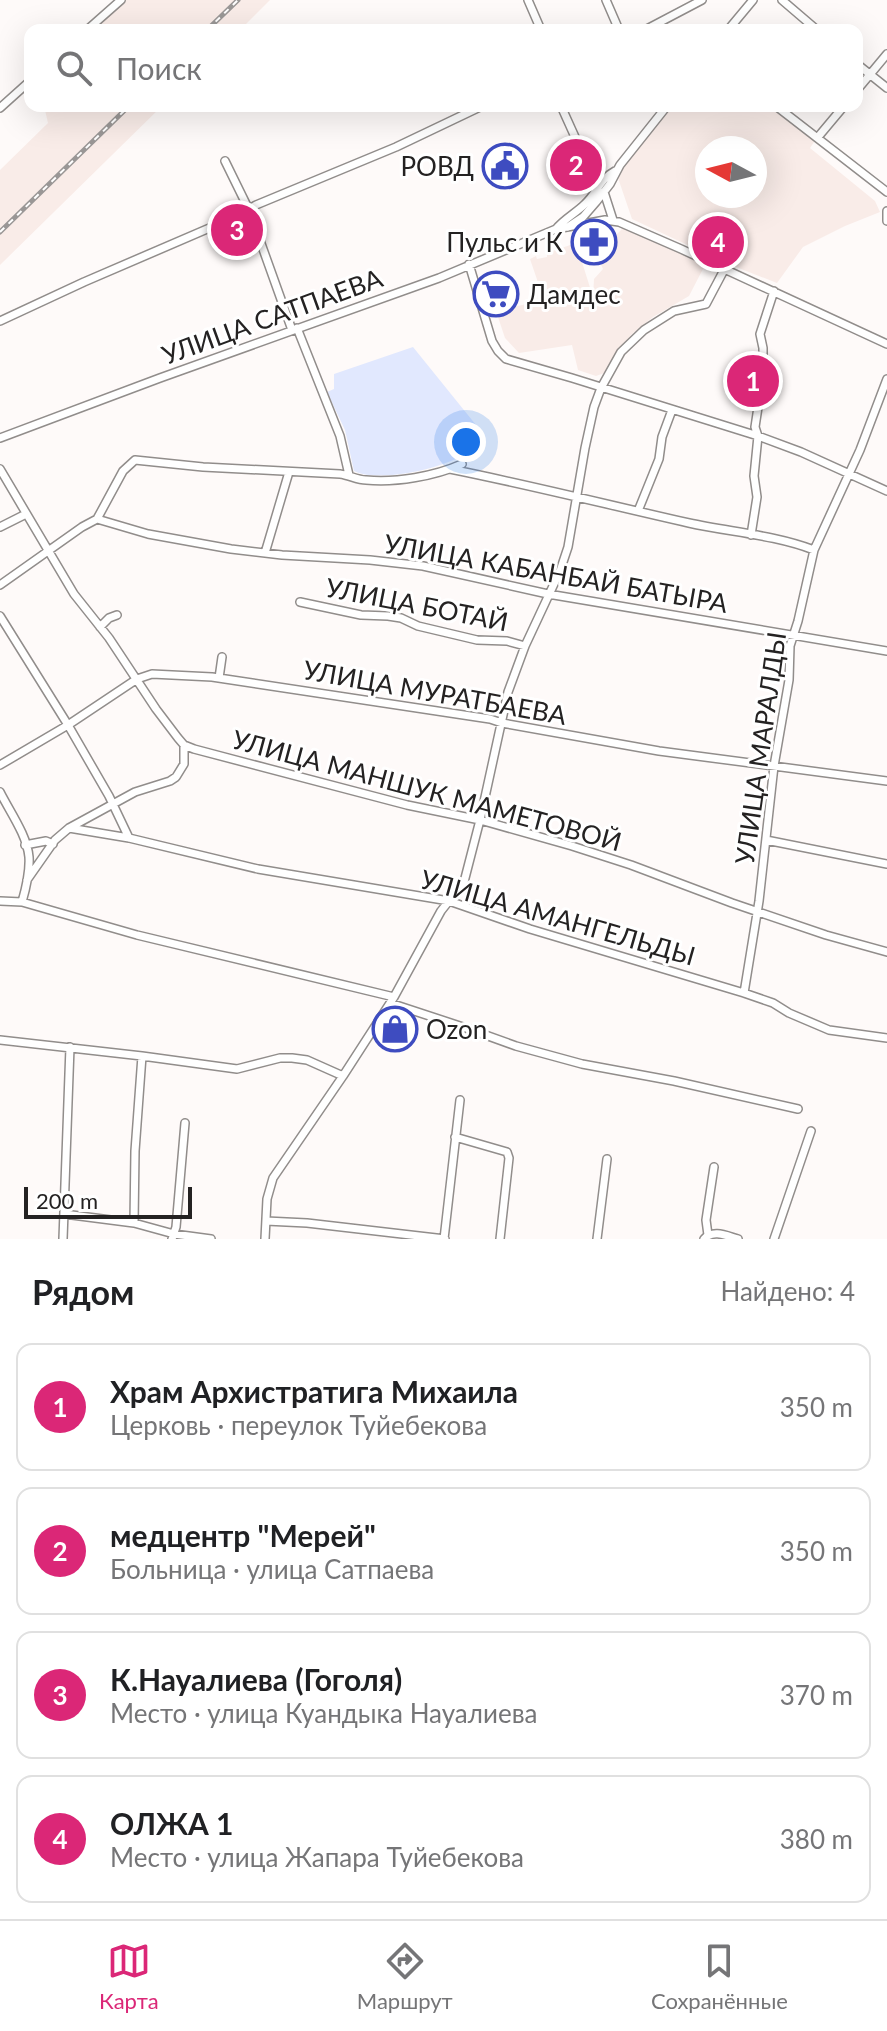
<!DOCTYPE html>
<html lang="ru">
<head>
<meta charset="utf-8">
<style>
  :root { --surface:#fff; --page:#f6f6f6; --text:#202124; --muted:#757577; --line:#e0e0e0; --accent:#db2777 }
  body { margin:0; font-family:Lato,sans-serif; background:var(--page); color:var(--text) }
  .compass { position:absolute; left:695px; top:136px; width:72px; height:72px; border-radius:50%; background:var(--surface); box-shadow:0 8px 32px #0002; rotate:277deg }
  .scale { position:absolute; left:24px; bottom:20px; width:168px; box-sizing:border-box; padding-left:8px; border:4px solid #242222; border-top:0; font-size:22px; line-height:28px; white-space:nowrap; color:#242222; -webkit-text-stroke:6px #fff; paint-order:stroke }
  .you { position:absolute; left:466px; top:442px; width:28px; height:28px; margin:-20px; border:6px solid #fff; border-radius:50%; background:#1a73e8; box-shadow:0 0 0 12px #1a73e833 }
  .badge { display:grid; place-items:center; width:52px; height:52px; border-radius:50%; background:var(--accent); color:#fff; font-size:26px; font-weight:700 }
  .pin { position:absolute; translate:-50% -50%; border:4px solid #fff; box-shadow:0 2px 8px #0006 }
  .list { margin:0; padding:0; list-style:none }
  h2 { display:flex; justify-content:space-between; align-items:center; height:104px; margin:0; padding:0 32px; font-size:34px }
  h2 small { font-size:26px; font-weight:400; color:var(--muted) }
  .list li { display:grid; grid-template-columns:52px 1fr auto; gap:24px; align-items:center; box-sizing:border-box; height:128px; margin:0 16px 16px; padding:0 16px; border:2px solid var(--line); border-radius:16px }
  .list b { display:block; font-size:30px; white-space:nowrap }
  .list p { margin:0; font-size:26px; white-space:nowrap; color:var(--muted) }
  .list em { font-size:26px; font-style:normal; color:var(--muted) }
  .icon { flex:none; width:44px; height:44px; fill:none; stroke:currentColor; stroke-width:2; stroke-linecap:round; stroke-linejoin:round }
  .map { position:relative; flex:none; width:887px; height:1239px; overflow:hidden }
  .search { position:absolute; background:var(--surface); box-shadow:0 8px 32px #0002; left:24px; right:24px; top:24px; height:88px; display:flex; align-items:center; gap:20px; box-sizing:border-box; padding:0 28px; border-radius:16px; color:var(--muted); font-size:30px }
  .sheet { height:680px; background:var(--surface) }
  nav { display:flex; justify-content:space-around; align-items:center; box-sizing:border-box; height:112px; border-top:2px solid var(--line); background:var(--surface); font-size:22px; color:var(--muted) }
  nav a { display:grid; justify-items:center; gap:4px }
  nav .on { color:var(--accent) }
  .map>svg:first-child { display:block }
  .built { fill:#f9ece8; fill-rule:evenodd }
  .green { fill:#e1e8fe }
  .lines { fill:none; stroke-linecap:round; stroke-linejoin:round }
  .minor-casing { stroke:#918d8b; stroke-width:10 }
  .minor { stroke:#fff; stroke-width:7 }
  .rail-casing { stroke:#9a9796; stroke-width:5 }
  .rail { stroke:#fff; stroke-width:2; stroke-dasharray:6; stroke-linecap:butt }
  .labels { text-anchor:middle; dominant-baseline:central; stroke-width:6; stroke-linejoin:round; paint-order:stroke }
  .poi-label { font-size:26px; fill:#242222; stroke:#fff; text-anchor:end }
  .street-label { font-size:26px; fill:#242222; stroke:#fff }
</style>
</head>
<body>
<div class="map">
<svg width="887" height="1239" viewBox="0 0 887 1239">
  <rect width="100%" height="100%" fill="#fefaf9"/>
  <path class="built" d="M 119,0 L 270,0 L 240,30 L 88,30 Z
    M 44,106 L 162,106 L 0,265 L 0,170 L 48,123 Z
    M 672,106 L 772,106 L 816,139 L 810,148 L 875,201 L 880,212 L 845,226 L 803,247 L 777,283 L 726,263 L 632,219 L 617,175 ZM 707,148 L 755,148 L 755,196 L 707,196 Z
    M 626,225 L 705,265 L 689,296 L 653,317 L 631,335 L 607,372 L 596,376 L 578,370 L 572,345 L 519,353 L 505,338 L 496,311 L 544,300 L 530,259 L 536,256 L 537,259 L 547,257 L 547,253 L 576,243 L 593,297 L 594,279 L 603,269 L 599,260 L 608,254 L 608,243 Z"/>
  <path class="green" d="M 413,347 L 480,430 L 484,436 C 472,465 380,485 354,471 L 345,430 L 327,392 L 334,389 L 334,374 Z"/>
  <g class="lines">
    <g class="minor-casing">
      <path id="minor" d="M 528,0 L 541,30
        M 606,0 L 619,30
        M 782,0 L 817,30
        M 87,30 L 121,0
        M 645,30 L 702,0
        M 728,30 L 753,0
        M 857,64 L 887,88
        M 857,90 L 887,54
        M 561,106 L 598,188
        M 776,106 L 887,192
        M 0,108 L 30,81
        M 818,137 L 844,106
        M 225,161 L 249,210 L 292,330
        M 604,192 L 613,220
        M 887,211 L 887,221
        M 568,227 L 583,217 L 596,202 L 610,184 L 620,165 L 667,106
        M 556,229 C 564,219 576,213 585,204 C 597,193 600,179 615,171
        M 469,264 L 492,341 L 498,351 L 506,359 L 572,378 L 758,436 L 801,452 L 887,491
        M 0,321 L 84,282 L 242,214 L 256,205 L 396,147 L 482,106
        M 297,328 L 340,436 L 349,475
        M 0,438 L 160,378 L 439,278 L 556,229 L 605,220 L 619,222 L 681,249 L 887,344
        M 0,469 L 74,594 L 109,638 L 156,709 L 178,738 L 184,745 L 194,749 L 407,805 L 480,820 L 572,846 L 631,865 L 732,903 L 826,935 L 887,952
        M 450,469 C 530,485 609,505 689,523 C 730,532 775,535 814,550
        M 638,511 L 659,459 L 662,437 L 672,410
        M 97,519 L 123,471 L 135,460 L 203,467 L 340,474 C 349,475 357,480 366,480 C 396,483 435,476 462,464
        M 0,527 L 26,514
        M 751,535 L 757,497 L 754,476 L 758,436 L 755,427 L 763,374 L 763,348 L 760,334 L 774,291
        M 265,553 L 289,472
        M 0,585 L 82,527 L 97,519 L 148,534 L 231,549 L 282,555 L 370,560 L 423,566 L 548,594 L 887,651
        M 300,602 L 361,615 L 388,616 L 401,618 L 418,626 L 477,640 L 507,641 L 525,646
        M 0,616 L 68,725 L 109,796 L 129,838
        M 100,627 L 109,618 L 117,615
        M 219,678 L 222,657
        M 0,765 L 68,725 L 137,679 L 152,674 L 212,677 L 490,719 L 502,723 L 659,751 L 887,781
        M 0,792 C 10,812 27,835 29,857 C 30,872 26,888 22,902
        M 69,828 L 129,838 L 258,869 L 449,901 L 530,929 L 744,993 L 773,1003 L 789,1013 L 829,1030 L 887,1038
        M 766,840 L 887,864
        M 25,845 L 46,841 L 53,844
        M 27,880 L 55,840 L 69,828 L 135,792 L 170,781 L 176,777 L 184,764 L 184,745
        M 0,901 L 22,902 L 137,935 L 394,997
        M 744,993 L 759,901 L 774,766 L 789,680 L 790,646 L 798,621 L 814,550 L 860,450 L 887,379
        M 390,1003 L 466,1028 L 516,1046 L 582,1064 L 674,1081 L 798,1109
        M 0,1040 L 142,1056 L 237,1069 L 280,1058 L 292,1058 L 307,1060 L 343,1076
        M 455,1137 L 507,1152 L 509,1158 L 500,1239
        M 64,1214 L 134,1223 L 174,1234 L 211,1239
        M 266,1221 L 307,1223 L 445,1239
        M 134,1223 L 135,1151 L 142,1056
        M 708,1235 L 706,1220 L 714,1167
        M 63,1239 L 70,1047
        M 172,1239 L 176,1227 L 185,1123
        M 265,1239 L 267,1199 L 273,1178 L 343,1076 L 394,997 L 441,911 L 464,882 L 480,820 L 508,692 L 525,646 L 560,571 L 568,547 L 585,448 L 594,407 L 601,388 L 621,352 L 644,330 L 674,311 L 706,304 L 724,270
        M 444,1239 L 460,1100
        M 597,1239 L 607,1159
        M 704,1239 C 713,1229 727,1236 738,1239
        M 774,1239 L 811,1131"/>
    </g>
    <use href="#minor" class="minor"/>
    <g class="rail-casing">
      <path id="rail" d="M 207,30 L 238,0
        M 0,232 L 129,106"/>
    </g>
    <use href="#rail" class="rail"/>
  </g>
  <defs>
    <g id="civic-ring" transform="scale(2.3)"><circle r="9.5" fill="#fff" stroke="#3e4cc0" stroke-width="1.5"/><path d="M-.6-6.5H3V-4.5H.6V-3L4-1V1h2V6H-6V1h2V-1L-.6-3ZM-1.2 2.5V6h2.4V2.5Z" fill="#3e4cc0"/></g>
    <g id="pharmacy-ring" transform="scale(2.3)"><circle r="9.5" fill="#fff" stroke="#3e4cc0" stroke-width="1.5"/><path d="M-2-6h4v4h4v4h-4v4h-4v-4h-4v-4h4Z" fill="#3e4cc0"/></g>
    <g id="supermarket-ring" transform="scale(2.3)"><circle r="9.5" fill="#fff" stroke="#3e4cc0" stroke-width="1.5"/><path d="M-6-5.5h2.5l.6 2H6L4.5 2H-2.5L-4.4-4H-6ZM-1.5 3.2a1.3 1.3 0 1 0 .1 0ZM3 3.2a1.3 1.3 0 1 0 .1 0Z" fill="#3e4cc0"/></g>
    <g id="shop-ring" transform="scale(2.3)"><circle r="9.5" fill="#fff" stroke="#3e4cc0" stroke-width="1.5"/><path d="M-5-2.5h2.3a2.7 3.5 0 0 1 5.4 0H5L5.5 6h-11ZM-1.5-2.5h3a1.5 2.3 0 0 0-3 0Z" fill="#3e4cc0"/></g>
  </defs>
  <g fill-rule="evenodd">
    <use href="#civic-ring" x="505" y="166"/>
    <use href="#pharmacy-ring" x="594" y="242"/>
    <use href="#supermarket-ring" x="496" y="294"/>
    <use href="#shop-ring" x="395" y="1029"/>
  </g>
  <g class="labels">
    <g class="poi-label">
      <text x="474" y="166">РОВД</text>
      <text x="563" y="242">Пульс и К</text>
      <text x="527" y="294" text-anchor="start">Дамдес</text>
      <text x="426" y="1029" text-anchor="start">Ozon</text>
    </g>
    <g class="street-label">
      <text transform="translate(272 316) rotate(-20)">УЛИЦА САТПАЕВА</text>
      <text transform="translate(556 573) rotate(10)">УЛИЦА КАБАНБАЙ БАТЫРА</text>
      <text transform="translate(417 604) rotate(11)">УЛИЦА БОТАЙ</text>
      <text transform="translate(435 692) rotate(10)">УЛИЦА МУРАТБАЕВА</text>
      <text transform="translate(760 748) rotate(-82)">УЛИЦА МАРАЛДЫ</text>
      <text transform="translate(427 790) rotate(15)">УЛИЦА МАНШУК МАМЕТОВОЙ</text>
      <text transform="translate(558 917) rotate(16)">УЛИЦА АМАНГЕЛЬДЫ</text>
    </g>
  </g>
</svg>
<svg class="compass" viewBox="-18 -18 36 36"><path d="M0-13l5 13h-10z" fill="#e53935"/><path d="M0 13l5-13h-10z" fill="#757577"/></svg>
<div class="scale">200 m</div>
<div class="you"></div>
<div class="pin badge" style="left:753px;top:381px">1</div>
<div class="pin badge" style="left:576px;top:165px">2</div>
<div class="pin badge" style="left:237px;top:230px">3</div>
<div class="pin badge" style="left:718px;top:242px">4</div>
<div class="search"><svg class="icon" aria-label="search" viewBox="0 0 24 24"><circle cx="10" cy="10" r="6"/><path d="M15 15l6 6"/></svg>Поиск</div>
</div>
<section class="sheet">
<h2>Рядом<small>Найдено: 4</small></h2>
<ul class="list">
<li><span class="badge">1</span><div><b>Храм Архистратига Михаила</b><p>Церковь · переулок Туйебекова</p></div><em>350 m</em></li>
<li><span class="badge">2</span><div><b>медцентр &quot;Мерей&quot;</b><p>Больница · улица Сатпаева</p></div><em>350 m</em></li>
<li><span class="badge">3</span><div><b>К.Науалиева (Гоголя)</b><p>Место · улица Куандыка Науалиева</p></div><em>370 m</em></li>
<li><span class="badge">4</span><div><b>ОЛЖА 1</b><p>Место · улица Жапара Туйебекова</p></div><em>380 m</em></li>
</ul>
</section>
<nav>
<a class="on"><svg class="icon" aria-label="map" viewBox="0 0 24 24"><path d="M3 6l6-2 6 2 6-2v14l-6 2-6-2-6 2zM9 4v14M15 6v14"/></svg>Карта</a>
<a><svg class="icon" aria-label="directions" viewBox="0 0 24 24"><path d="M12 3l9 9-9 9-9-9zM9 14v-3h6M13 9l2 2-2 2"/></svg>Маршрут</a>
<a><svg class="icon" aria-label="saved" viewBox="0 0 24 24"><path d="M7 4h10v16l-5-4-5 4z"/></svg>Сохранённые</a>
</nav>
</body>
</html>
